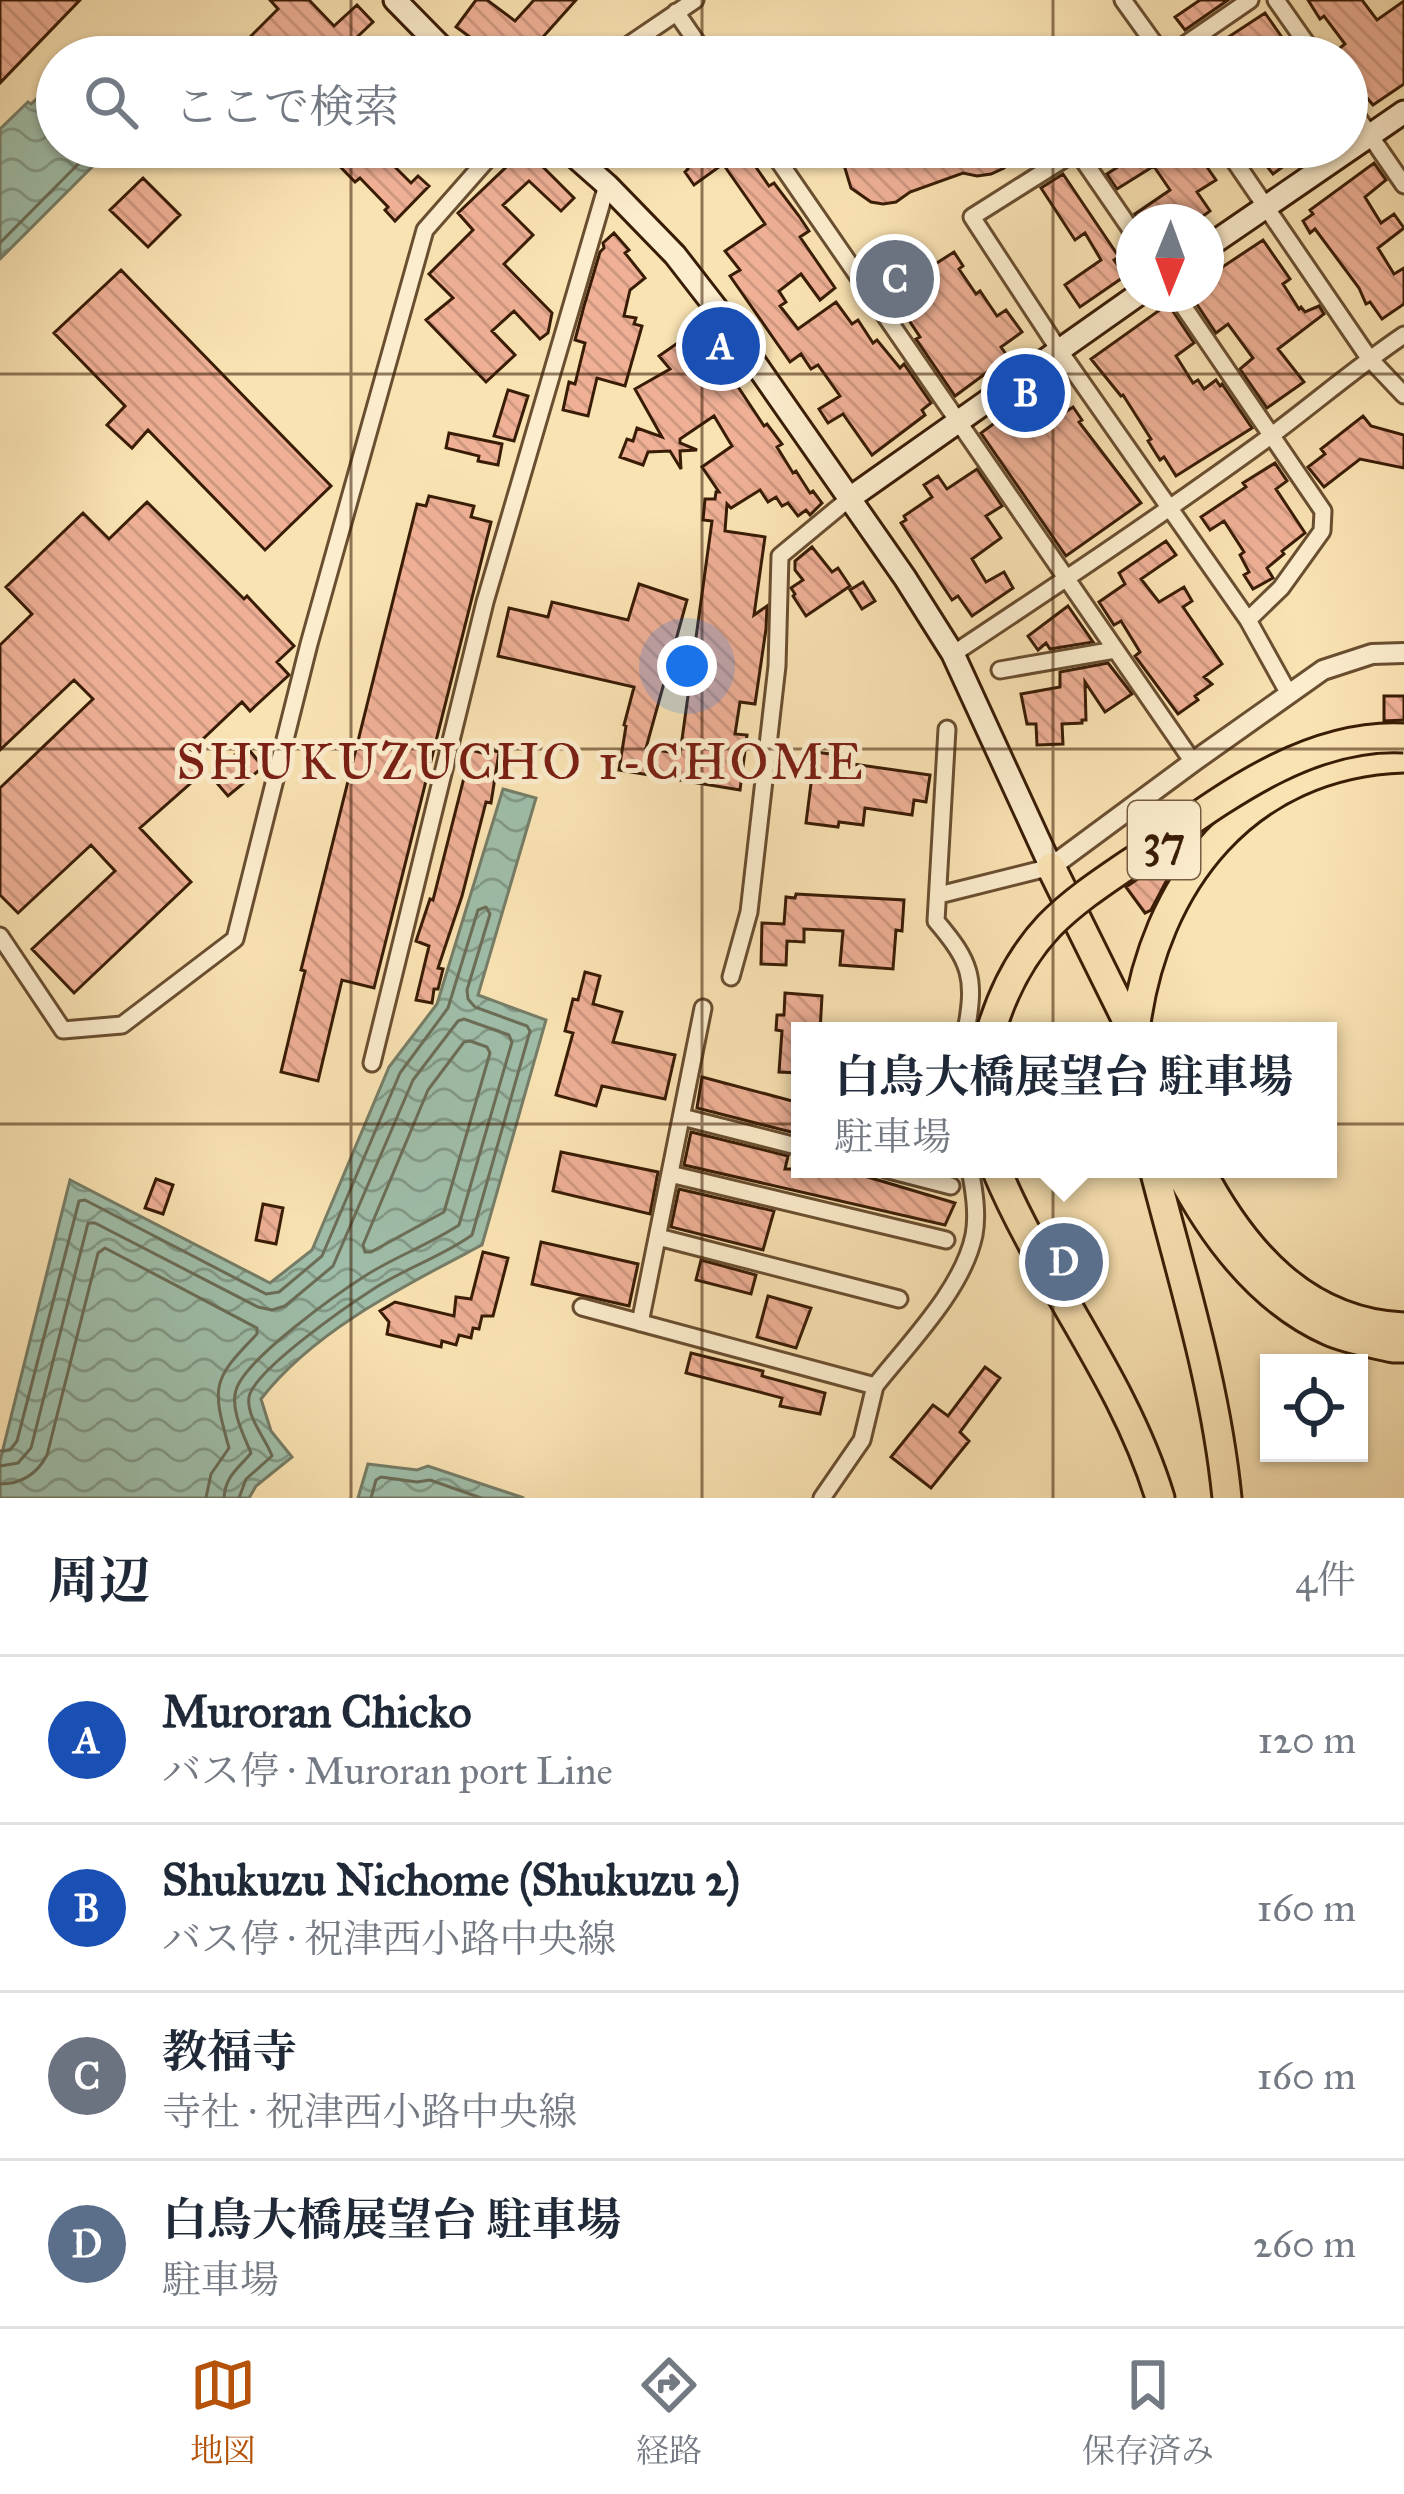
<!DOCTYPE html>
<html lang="ja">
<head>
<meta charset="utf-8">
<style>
  :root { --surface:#fff; --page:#f2f2f3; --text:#1f2937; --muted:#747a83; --line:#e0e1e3; --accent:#b45309 }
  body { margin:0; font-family:"IM FELL Great Primer","Noto Serif JP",serif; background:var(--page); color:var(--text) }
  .controls { position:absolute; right:36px; bottom:36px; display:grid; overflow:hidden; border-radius:0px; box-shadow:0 3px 9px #0004 }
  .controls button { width:108px; height:108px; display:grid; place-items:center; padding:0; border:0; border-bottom:3px solid var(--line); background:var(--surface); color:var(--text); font:60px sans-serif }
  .compass { position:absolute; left:1116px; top:204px; width:108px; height:108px; border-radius:50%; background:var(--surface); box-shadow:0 3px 9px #0004; rotate:181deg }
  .you { position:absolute; left:687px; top:666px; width:42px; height:42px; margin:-30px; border:9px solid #fff; border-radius:50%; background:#1a73e8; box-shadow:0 0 0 18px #1a73e833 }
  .badge { display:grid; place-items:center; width:78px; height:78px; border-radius:50%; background:var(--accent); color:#fff; font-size:39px; font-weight:700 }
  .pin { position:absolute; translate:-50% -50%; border:6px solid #fff; box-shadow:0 3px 12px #0006 }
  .popup { position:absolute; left:791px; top:1022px; width:546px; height:156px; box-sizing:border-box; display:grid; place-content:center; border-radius:0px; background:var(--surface); filter:drop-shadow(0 3px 9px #0005); font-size:39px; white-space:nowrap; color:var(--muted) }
  .popup b { font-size:45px; color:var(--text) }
  .popup::after { content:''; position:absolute; left:50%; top:100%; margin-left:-24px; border:24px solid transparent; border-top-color:var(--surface) }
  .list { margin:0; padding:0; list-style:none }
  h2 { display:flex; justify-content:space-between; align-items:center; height:156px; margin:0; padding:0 48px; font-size:51px }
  h2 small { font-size:39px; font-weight:400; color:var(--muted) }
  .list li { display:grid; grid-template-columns:78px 1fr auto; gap:36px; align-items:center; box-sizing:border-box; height:168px; padding:0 48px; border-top:3px solid var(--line) }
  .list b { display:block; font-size:45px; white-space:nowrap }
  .list p { margin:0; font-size:39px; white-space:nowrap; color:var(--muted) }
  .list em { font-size:39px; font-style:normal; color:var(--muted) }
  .icon { flex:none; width:66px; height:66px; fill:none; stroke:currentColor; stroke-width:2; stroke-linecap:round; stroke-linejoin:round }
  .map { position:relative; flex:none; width:1404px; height:1498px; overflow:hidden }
  .search { position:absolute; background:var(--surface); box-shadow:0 3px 9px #0004; left:36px; right:36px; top:36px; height:132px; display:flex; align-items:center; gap:30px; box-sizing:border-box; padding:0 42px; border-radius:66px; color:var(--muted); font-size:45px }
  .sheet { height:828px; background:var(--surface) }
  nav { display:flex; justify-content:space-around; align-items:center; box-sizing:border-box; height:168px; border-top:3px solid var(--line); background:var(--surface); font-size:33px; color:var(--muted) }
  nav a { display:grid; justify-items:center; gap:6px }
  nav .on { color:var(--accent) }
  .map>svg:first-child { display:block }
  .water { fill:url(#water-waves); stroke:#767d67; stroke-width:3 }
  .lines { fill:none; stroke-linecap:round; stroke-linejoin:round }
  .shore { stroke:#6c6d57; stroke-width:3 }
  .building { fill:url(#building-back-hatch); stroke:#391c05; stroke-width:3 }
  .minor-casing { stroke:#694e30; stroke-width:21 }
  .tertiary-casing { stroke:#694e30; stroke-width:24 }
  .secondary-casing { stroke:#391c05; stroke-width:27 }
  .motorway-casing { stroke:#391c05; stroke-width:33 }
  .minor { stroke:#fcedce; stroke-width:15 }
  .tertiary { stroke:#fcedce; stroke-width:18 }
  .secondary { stroke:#fcedce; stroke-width:21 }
  .motorway { stroke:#fae3b3; stroke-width:27 }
  .motorway-bridge-casing { stroke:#391c05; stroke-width:33; stroke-linecap:butt }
  .motorway-bridge { stroke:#fae3b3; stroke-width:27 }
  .grid { fill:none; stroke:#391c05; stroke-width:3; stroke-opacity:0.55 }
  .labels { text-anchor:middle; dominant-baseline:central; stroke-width:10; stroke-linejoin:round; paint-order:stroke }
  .shield { fill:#fcedce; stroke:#745b41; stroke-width:3 }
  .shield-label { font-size:45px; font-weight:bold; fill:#391c05 }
  .neighbourhood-label { font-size:51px; letter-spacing:3px; fill:#7a1f14; stroke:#fcedce }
</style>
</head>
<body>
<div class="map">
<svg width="1404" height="1498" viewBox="0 0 1404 1498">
  <defs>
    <pattern id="water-waves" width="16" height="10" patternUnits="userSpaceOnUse" patternTransform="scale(3)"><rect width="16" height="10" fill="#9fbea9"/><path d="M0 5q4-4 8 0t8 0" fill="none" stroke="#839a88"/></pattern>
    <pattern id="building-back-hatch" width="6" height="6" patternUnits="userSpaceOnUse" patternTransform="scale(3)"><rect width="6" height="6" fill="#efb096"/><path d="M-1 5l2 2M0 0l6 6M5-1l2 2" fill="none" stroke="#ce9780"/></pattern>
  </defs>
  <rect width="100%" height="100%" fill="#fae3b3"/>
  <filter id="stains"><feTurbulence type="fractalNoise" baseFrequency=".00167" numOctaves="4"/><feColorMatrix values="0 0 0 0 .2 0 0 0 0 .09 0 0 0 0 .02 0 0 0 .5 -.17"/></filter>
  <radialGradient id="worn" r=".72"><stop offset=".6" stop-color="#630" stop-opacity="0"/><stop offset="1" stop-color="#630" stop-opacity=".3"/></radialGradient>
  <path class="water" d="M 57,80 L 57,147 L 112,147 L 0,259 L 0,129 L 28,102 L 31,104 Z
    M 503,789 L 536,798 L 478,995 L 546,1020 L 482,1245 C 406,1285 314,1330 261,1399 L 271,1431 L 292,1457 L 256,1486 L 249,1498 L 0,1498 L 0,1461 L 70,1180 L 270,1283 L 312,1250 L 389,1067 L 437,1004 Z
    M 368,1464 L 417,1470 L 428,1466 L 524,1498 L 358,1498 Z"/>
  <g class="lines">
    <path class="shore" d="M 0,243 L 95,147
      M 470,1041 L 487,1047 L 490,1053 L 444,1212 L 371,1252 L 365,1252 L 363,1245 L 428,1090 L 464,1042 Z
      M 0,1451 L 10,1450 L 17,1441 L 79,1201 L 85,1200 L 266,1294 L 279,1292 L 322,1256 L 400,1073 L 448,1008 L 478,910 L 486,907 L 490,914 L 467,990 L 468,999 L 475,1007 L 527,1026 L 530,1031 L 472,1235 C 443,1256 406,1268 375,1288 C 350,1304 254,1370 249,1397 C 246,1417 266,1439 272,1456 L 246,1479 L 239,1498
      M 0,1466 L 18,1463 L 31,1448 L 88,1223 L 95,1223 L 258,1307 L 272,1310 L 285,1306 L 333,1266 L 413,1080 L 458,1021 L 464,1019 L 509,1035 L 512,1042 L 459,1225 C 430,1244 397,1256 368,1274 C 338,1293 245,1359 236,1390 C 230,1409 244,1436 251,1453 C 239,1468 225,1476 224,1498
      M 0,1484 C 22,1484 37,1474 47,1455 L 98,1253 L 105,1248 L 257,1328 L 257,1334 C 211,1381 212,1386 229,1448 L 211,1474 L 206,1498
      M 371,1498 L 376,1480 L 381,1477 L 417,1482 L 430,1480 L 481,1498"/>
  </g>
  <path class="building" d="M 0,0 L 80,0 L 0,83 Z
    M 270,0 L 309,0 L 334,26 L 357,5 L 373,22 L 336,57 L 262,57 L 246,41 L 278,9 Z
    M 476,0 L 487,0 L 515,21 L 534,0 L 576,0 L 534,47 L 547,57 L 494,57 L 480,47 L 481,45 L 456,27 Z
    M 1200,0 L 1228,0 L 1185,30 L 1175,17 Z
    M 1308,0 L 1362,0 L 1377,20 L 1404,1 L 1404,84 L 1373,105 L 1368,99 L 1362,103 L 1347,84 L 1347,57 L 1328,57 L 1345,44 L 1324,16 L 1320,19 Z
    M 1265,13 L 1286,43 L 1265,57 L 1253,42 L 1230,57 L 1198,57 Z
    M 321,147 L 397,147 L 386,158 L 411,183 L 418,176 L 429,186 L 395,221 L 385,210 L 388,207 L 360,178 L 355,182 Z
    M 676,147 L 742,147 L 769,186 L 774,183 L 799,216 L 809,231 L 800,237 L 835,288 L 820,300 L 801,274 L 779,291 L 786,302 L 780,306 L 798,329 L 836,302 L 852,324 L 858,320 L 873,343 L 877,340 L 900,368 L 904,364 L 931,403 L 922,410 L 925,415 L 872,455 L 843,414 L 828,423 L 819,409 L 840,396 L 818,365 L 811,369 L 801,354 L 790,362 L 730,276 L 740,270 L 725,251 L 765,224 L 723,164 L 694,185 L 685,172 L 688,169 Z
    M 850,147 L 1023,147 L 1004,168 L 991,174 L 977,176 L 963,173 L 910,192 L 896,202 L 883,204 L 871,202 L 851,188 L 844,165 Z
    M 1187,147 L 1193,147 L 1216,180 L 1197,192 L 1210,211 L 1195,222 L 1188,222 L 1184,215 L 1180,218 L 1175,209 L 1156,222 L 1140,222 L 1135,214 L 1170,190 L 1155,168 Z
    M 1268,147 L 1310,147 L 1273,174 L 1263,161 L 1273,154 Z
    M 1147,148 L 1157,164 L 1117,189 L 1107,174 Z
    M 525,149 L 574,198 L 561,211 L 529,181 L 503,205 L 533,235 L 504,264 L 552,313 L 548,333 L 540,339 L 514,311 L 492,331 L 515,355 L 486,382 L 426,320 L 453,298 L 429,274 L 473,230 L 458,213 Z
    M 1374,163 L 1386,180 L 1365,197 L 1381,223 L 1394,214 L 1404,228 L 1378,248 L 1394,274 L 1404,268 L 1404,304 L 1382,319 L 1370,302 L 1366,304 L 1359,288 L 1315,229 L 1310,233 L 1303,221 L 1313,214 L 1310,210 Z
    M 1063,174 L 1119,257 L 1114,260 L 1125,276 L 1080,307 L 1065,285 L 1101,260 L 1085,233 L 1075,240 L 1041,188 Z
    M 143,178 L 180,215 L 148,247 L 110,210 Z
    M 614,233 L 629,250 L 625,253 L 645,278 L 630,290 L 624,316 L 636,318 L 634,324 L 642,326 L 625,386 L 597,378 L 588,416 L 563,410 L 569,382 L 575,384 L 585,343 L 575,340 L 584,306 L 600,252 L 604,248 L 603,243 Z
    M 1263,240 L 1290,279 L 1283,284 L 1299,309 L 1301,307 L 1305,312 L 1319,306 L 1324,314 L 1278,349 L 1304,382 L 1267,408 L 1240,369 L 1253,358 L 1228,324 L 1216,333 L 1190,294 L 1206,294 L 1206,275 L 1216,267 L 1218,270 Z
    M 913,248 L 929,268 L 954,252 L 963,266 L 959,269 L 976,294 L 980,291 L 997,316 L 1006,310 L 1022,332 L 1001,347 L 1008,357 L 955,396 L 916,339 L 920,337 L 900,307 L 875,279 L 878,278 L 874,274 Z
    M 121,270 L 331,486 L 265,550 L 148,430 L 132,448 L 107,425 L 125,406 L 54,333 Z
    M 1168,304 L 1194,343 L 1176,356 L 1193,383 L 1198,380 L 1204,389 L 1216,380 L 1220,386 L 1222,384 L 1252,428 L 1176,476 L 1164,457 L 1160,460 L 1148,441 L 1151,439 L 1123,395 L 1121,396 L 1091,359 Z
    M 699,328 L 764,426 L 767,424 L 782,444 L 777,447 L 793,473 L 796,471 L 810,493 L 813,491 L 822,503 L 810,515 L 806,510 L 798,516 L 788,503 L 782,506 L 776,497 L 768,502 L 760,490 L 731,508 L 727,504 L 725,531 L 765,537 L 754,615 L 767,606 L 766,629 L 755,704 L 740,702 L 735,734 L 747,735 L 740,790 L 619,770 L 626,726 L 624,725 L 634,687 L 498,656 L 509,608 L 548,617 L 552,602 L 628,620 L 639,584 L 687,600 L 646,748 L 680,754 L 712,521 L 703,520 L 705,499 L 715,499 L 716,492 L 719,492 L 702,467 L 732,446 L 714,416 L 680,439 L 680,443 L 697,450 L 680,451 L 681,469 L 670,451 L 648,452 L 643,465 L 620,457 L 627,439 L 633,441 L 637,428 L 662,437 L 635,389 L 670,369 L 659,356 Z
    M 508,390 L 528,396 L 514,441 L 494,436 Z
    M 1053,390 L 1067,411 L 1073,407 L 1082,420 L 1079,422 L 1141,503 L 1066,556 L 981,433 L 1000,419 L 1003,424 Z
    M 1363,416 L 1371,426 L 1404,435 L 1404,468 L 1360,459 L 1324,487 L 1308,467 L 1325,454 L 1321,449 Z
    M 449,433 L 502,444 L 498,465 L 478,461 L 479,456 L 446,448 Z
    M 1275,463 L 1287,481 L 1276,489 L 1305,533 L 1282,551 L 1284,554 L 1267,568 L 1273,578 L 1253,589 L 1244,575 L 1249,572 L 1240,555 L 1244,552 L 1224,521 L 1210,530 L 1201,517 L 1246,487 L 1243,483 Z
    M 977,469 L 1002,506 L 986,516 L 1001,538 L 972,559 L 986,582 L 1004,572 L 1013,588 L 972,616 L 958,596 L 952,600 L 901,523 L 906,520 L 904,516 L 932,497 L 924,485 L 938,476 L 947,489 Z
    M 429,496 L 474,506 L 471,517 L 491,522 L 374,988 L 342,980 L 318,1081 L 281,1072 L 305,971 L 301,970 L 417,504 L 426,506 Z
    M 147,502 L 244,599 L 247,596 L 294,646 L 277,662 L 289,675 L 250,711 L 242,702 L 185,756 L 201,774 L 140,828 L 191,882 L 74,993 L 32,949 L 115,871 L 91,845 L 18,913 L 0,895 L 0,788 L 93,699 L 74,680 L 0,750 L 0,645 L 32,614 L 6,587 L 83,513 L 109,539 Z
    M 1166,541 L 1176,555 L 1141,579 L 1159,602 L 1184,587 L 1192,601 L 1183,607 L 1222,664 L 1204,677 L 1212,684 L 1195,696 L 1198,700 L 1178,714 L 1135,656 L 1140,652 L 1121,621 L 1114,625 L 1099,602 L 1125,584 L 1119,573 Z
    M 812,547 L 832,572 L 838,568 L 850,586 L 806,616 L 793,596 L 795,594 L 791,588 L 803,580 L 795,570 L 795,561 Z
    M 863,582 L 875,601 L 862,609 L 850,590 Z
    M 1068,606 L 1093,642 L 1050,649 L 1046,643 L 1038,650 L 1028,636 Z
    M 1108,663 L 1132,694 L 1105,712 L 1085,682 L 1086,720 L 1082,720 L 1082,723 L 1062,724 L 1063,744 L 1037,745 L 1036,724 L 1027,724 L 1021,694 L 1060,687 L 1060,672 Z
    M 1384,696 L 1404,696 L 1404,720 L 1384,721 Z
    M 246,746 L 263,767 L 228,796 L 210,775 Z
    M 483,748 L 499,752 L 491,803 L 486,802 L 462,896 L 438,968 L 443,969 L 438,989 L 434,989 L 432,1003 L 416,1000 L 429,946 L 416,941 L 430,899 L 433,900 L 471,750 L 482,753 Z
    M 815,752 L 847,756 L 846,763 L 930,775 L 926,802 L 914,800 L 912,815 L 865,808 L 863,825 L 839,822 L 838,827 L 806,823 Z
    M 1195,840 L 1171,872 L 1151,910 L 1145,913 L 1126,887 Z
    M 796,894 L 904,900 L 902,931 L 896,930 L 893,969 L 840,965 L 843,931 L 804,929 L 804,942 L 787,941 L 786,965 L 761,964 L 762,923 L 784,924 L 786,897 L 795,898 Z
    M 585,972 L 600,976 L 593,1004 L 622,1012 L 613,1042 L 675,1055 L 665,1099 L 602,1086 L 596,1106 L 556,1095 L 573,1033 L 565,1031 L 573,999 L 578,1000 Z
    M 785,993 L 822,996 L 820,1031 L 800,1031 L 800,1073 L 779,1072 L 782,1031 L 776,1030 L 777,1015 L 784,1015 Z
    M 702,1077 L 800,1103 L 795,1133 L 697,1108 Z
    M 691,1132 L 788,1156 L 785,1169 L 841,1169 L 955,1203 L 945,1225 L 684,1165 Z
    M 561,1152 L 658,1172 L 650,1214 L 553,1191 Z
    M 156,1179 L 173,1185 L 163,1214 L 145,1208 Z
    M 679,1189 L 774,1211 L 763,1250 L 671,1227 Z
    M 263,1204 L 283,1208 L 276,1244 L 256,1240 Z
    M 541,1242 L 638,1264 L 629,1306 L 532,1284 Z
    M 483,1252 L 508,1258 L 493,1316 L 482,1316 L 479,1329 L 473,1328 L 471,1338 L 459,1335 L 456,1345 L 442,1341 L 441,1347 L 387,1334 L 389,1322 L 380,1311 L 395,1302 L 454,1316 L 456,1297 L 471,1299 Z
    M 701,1260 L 756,1275 L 751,1294 L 696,1280 Z
    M 768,1296 L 811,1308 L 796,1348 L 757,1337 Z
    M 691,1353 L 763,1371 L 762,1376 L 825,1393 L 820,1414 L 780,1406 L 782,1398 L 686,1373 Z
    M 985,1367 L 1000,1378 L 960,1432 L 969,1441 L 931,1488 L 891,1457 L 933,1405 L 948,1416 Z"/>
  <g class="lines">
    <g class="minor-casing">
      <path id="minor" d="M 1123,0 L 1164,57
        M 1276,0 L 1316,57
        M 676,12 L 707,57
        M 611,57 L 695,0
        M 1167,57 L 1250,0
        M 1347,102 L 1404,185
        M 769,147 L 1193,762
        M 1083,147 L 972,217 L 1059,350 L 1248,620 L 1289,694
        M 1225,147 L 1369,358 L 1404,395
        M 1077,151 L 1134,234
        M 1175,294 L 1323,511 L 1322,531 L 1281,588 L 1248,620
        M 953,654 C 1060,583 1168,511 1272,435 C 1316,402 1358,366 1404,335
        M 1000,670 L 1115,650
        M 947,729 L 936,921 C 971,962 976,978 966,1031
        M 939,895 L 1051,867
        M 0,936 L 63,1030 L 122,1025 L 235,939 L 309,644 L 425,230 L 498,147
        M 731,977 L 749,912 L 777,666 L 780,556 L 850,498
        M 372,1063 L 485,602 L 607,185
        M 682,1117 L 800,1147
        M 885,1169 L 951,1186
        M 670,1174 L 946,1240
        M 658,1237 L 899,1299
        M 582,1307 L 875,1386 C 909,1343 963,1289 974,1235 C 978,1214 974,1190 970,1169
        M 640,1323 L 703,1008
        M 822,1498 L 862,1440 L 875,1386"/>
    </g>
    <g class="tertiary-casing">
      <path id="tertiary" d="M 1051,867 L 1193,762 L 1323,670 L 1372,654 L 1404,653"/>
    </g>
    <g class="secondary-casing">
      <path id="secondary" d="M 395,0 L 451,57
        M 564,147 L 607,185 L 675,255 L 720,313 L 905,578 L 953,654 L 1051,867
        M 1206,248 L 1404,112
        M 850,498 L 1139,294"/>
    </g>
    <g class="motorway-casing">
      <path id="motorway" d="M 1051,867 L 1132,1031
        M 1135,1031 C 1153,883 1246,763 1404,758
        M 996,1169 C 1043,1282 1124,1379 1160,1498
        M 1154,1169 C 1182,1278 1216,1386 1227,1498
        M 1178,1169 C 1212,1235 1260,1300 1329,1331 C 1349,1340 1373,1343 1393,1348 L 1404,1348
        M 1200,1169 C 1243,1251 1305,1323 1404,1327"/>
    </g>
    <use href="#minor" class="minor"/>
    <use href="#tertiary" class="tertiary"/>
    <use href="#secondary" class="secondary"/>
    <use href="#motorway" class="motorway"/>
    <g class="motorway-bridge-casing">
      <path id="motorway-bridge" d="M 991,1031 C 1003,991 1020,957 1049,926 C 1076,898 1113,875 1145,853 C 1221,800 1306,733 1404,738"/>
    </g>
    <use href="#motorway-bridge" class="motorway-bridge"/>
  </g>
  <path class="grid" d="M 351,0 L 351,57M 702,0 L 702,57M 1053,0 L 1053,57M 351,147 L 351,1498M 702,147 L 702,1498M 1053,147 L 1053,1498M 0,374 L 1404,374M 0,749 L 1404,749M 0,1124 L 1404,1124"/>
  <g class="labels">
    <rect class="shield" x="1128" y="801" width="72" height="78" rx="9"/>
    <g class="shield-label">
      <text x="1164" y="840">37</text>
    </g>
    <g class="neighbourhood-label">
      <text x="521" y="762">SHUKUZUCHO 1-CHOME</text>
    </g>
  </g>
  <rect width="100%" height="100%" filter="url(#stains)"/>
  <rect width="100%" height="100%" fill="url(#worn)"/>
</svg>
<div class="controls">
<button><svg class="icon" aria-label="locate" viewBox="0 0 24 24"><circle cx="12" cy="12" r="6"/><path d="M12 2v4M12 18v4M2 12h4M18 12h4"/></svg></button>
</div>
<svg class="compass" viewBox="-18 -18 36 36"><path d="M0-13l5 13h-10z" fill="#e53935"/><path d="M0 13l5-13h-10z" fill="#747a83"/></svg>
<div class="you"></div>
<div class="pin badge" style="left:721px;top:346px;background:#1a4fb4">A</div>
<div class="pin badge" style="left:1026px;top:393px;background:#1a4fb4">B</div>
<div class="pin badge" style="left:895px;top:279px;background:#6b7280">C</div>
<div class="pin badge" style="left:1064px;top:1262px;background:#5c6f8a">D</div>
<div class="popup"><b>白鳥大橋展望台 駐車場</b>駐車場</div>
<div class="search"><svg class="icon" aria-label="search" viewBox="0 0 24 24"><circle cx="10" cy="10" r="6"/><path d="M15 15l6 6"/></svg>ここで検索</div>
</div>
<section class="sheet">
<h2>周辺<small>4件</small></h2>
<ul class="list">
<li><span class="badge" style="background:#1a4fb4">A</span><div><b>Muroran Chicko</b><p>バス停 · Muroran port Line</p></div><em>120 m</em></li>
<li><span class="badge" style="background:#1a4fb4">B</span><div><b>Shukuzu Nichome (Shukuzu 2)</b><p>バス停 · 祝津西小路中央線</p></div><em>160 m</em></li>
<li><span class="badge" style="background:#6b7280">C</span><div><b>教福寺</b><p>寺社 · 祝津西小路中央線</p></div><em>160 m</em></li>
<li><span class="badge" style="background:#5c6f8a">D</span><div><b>白鳥大橋展望台 駐車場</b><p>駐車場</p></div><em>260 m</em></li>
</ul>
</section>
<nav>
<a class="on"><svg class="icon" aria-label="map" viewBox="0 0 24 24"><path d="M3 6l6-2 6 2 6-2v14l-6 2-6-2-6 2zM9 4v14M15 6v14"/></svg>地図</a>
<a><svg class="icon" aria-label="directions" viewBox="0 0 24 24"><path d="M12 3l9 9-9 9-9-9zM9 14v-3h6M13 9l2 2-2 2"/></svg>経路</a>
<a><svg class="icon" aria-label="saved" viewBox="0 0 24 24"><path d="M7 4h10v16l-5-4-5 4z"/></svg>保存済み</a>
</nav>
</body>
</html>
